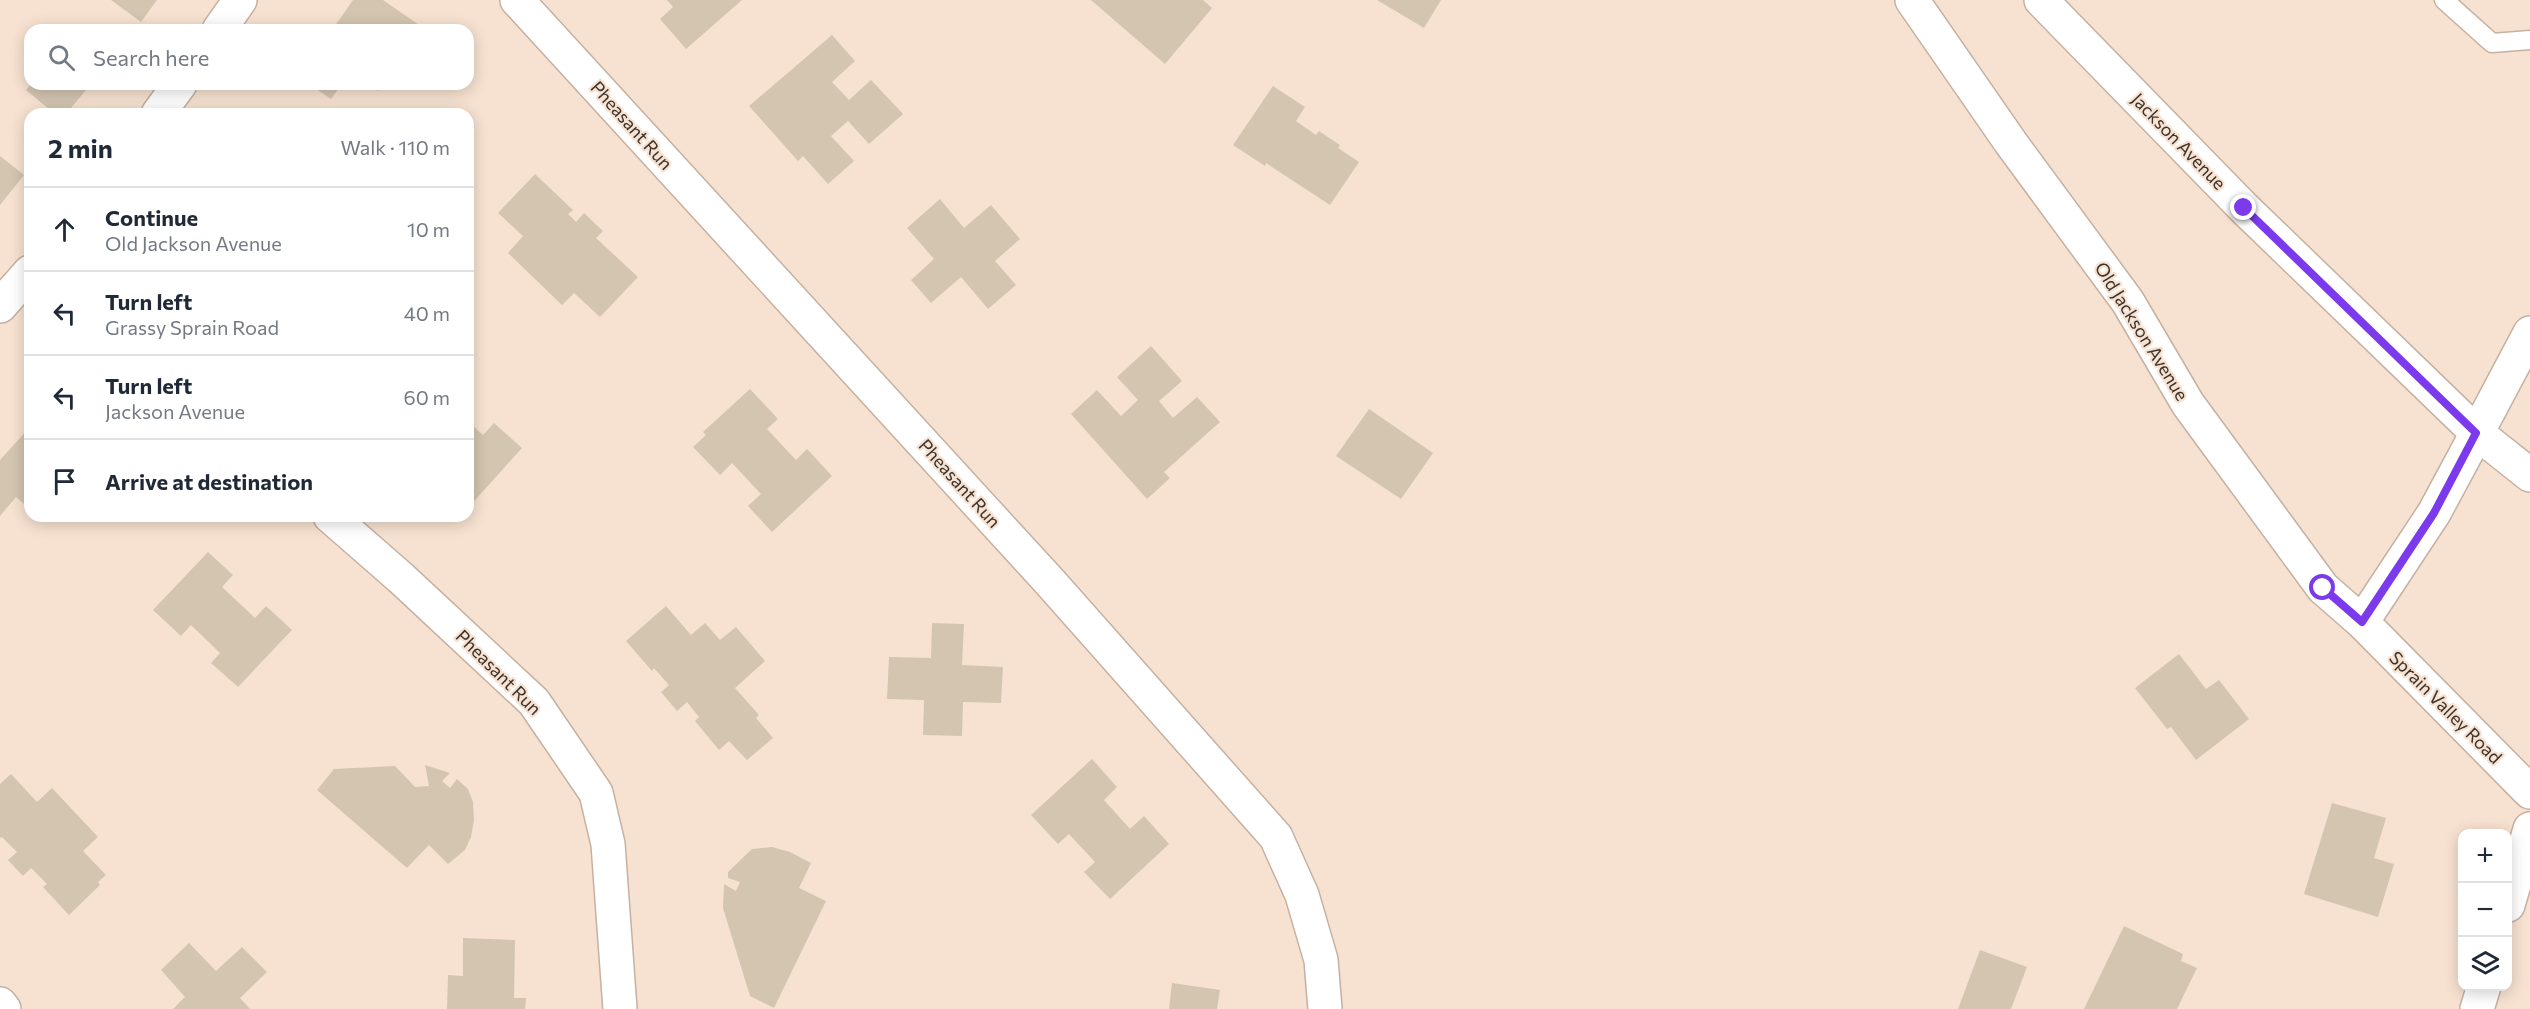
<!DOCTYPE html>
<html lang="en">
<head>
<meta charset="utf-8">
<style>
  :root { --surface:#fff; --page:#f2f2f3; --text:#1f2937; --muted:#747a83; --line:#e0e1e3 }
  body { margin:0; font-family:Commissioner,sans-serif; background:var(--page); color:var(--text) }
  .controls { position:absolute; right:18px; bottom:18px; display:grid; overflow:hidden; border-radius:12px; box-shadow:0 3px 15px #0003 }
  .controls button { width:54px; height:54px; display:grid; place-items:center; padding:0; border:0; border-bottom:2px solid var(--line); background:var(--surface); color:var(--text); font:30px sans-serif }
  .stop { position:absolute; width:18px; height:18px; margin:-14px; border:4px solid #7c3aed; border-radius:50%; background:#fff }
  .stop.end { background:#7c3aed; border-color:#fff; box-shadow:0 2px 6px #0008 }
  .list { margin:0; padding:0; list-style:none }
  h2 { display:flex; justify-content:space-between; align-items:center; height:78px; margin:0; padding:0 24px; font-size:26px }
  h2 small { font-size:20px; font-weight:400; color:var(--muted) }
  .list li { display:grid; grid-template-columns:39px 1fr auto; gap:18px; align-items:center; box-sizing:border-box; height:84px; padding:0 24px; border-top:2px solid var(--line) }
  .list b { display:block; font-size:22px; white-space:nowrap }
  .list p { margin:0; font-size:20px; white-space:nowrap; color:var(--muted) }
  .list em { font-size:20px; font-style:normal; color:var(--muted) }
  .icon { flex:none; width:33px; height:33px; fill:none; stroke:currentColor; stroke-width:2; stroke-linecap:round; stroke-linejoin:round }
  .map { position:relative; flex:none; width:2530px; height:1009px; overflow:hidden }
  .search { position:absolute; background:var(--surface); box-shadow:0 3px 15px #0003; left:24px; top:24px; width:450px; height:66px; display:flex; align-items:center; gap:15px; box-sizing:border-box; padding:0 21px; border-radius:18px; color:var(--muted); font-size:22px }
  .panel { position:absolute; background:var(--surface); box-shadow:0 3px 15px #0003; left:24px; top:108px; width:450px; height:414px; border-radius:18px }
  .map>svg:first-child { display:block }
  .building { fill:#d3c5b0 }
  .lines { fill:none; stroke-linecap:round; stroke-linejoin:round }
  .lane-casing { stroke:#c5b1a1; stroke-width:21 }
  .street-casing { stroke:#c5b1a1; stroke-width:36 }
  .secondary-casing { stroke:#c5b1a1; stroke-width:36 }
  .lane { stroke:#fff; stroke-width:18 }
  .street { stroke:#fff; stroke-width:33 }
  .secondary { stroke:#fff; stroke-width:33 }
  .route { stroke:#7c3aed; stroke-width:8 }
  .labels { text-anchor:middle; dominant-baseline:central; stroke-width:4.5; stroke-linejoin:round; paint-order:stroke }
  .street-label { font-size:18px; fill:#3a322b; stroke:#f7e2d1 }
</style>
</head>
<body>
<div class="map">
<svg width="2530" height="1009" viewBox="0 0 2530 1009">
  <rect width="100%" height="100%" fill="#f7e2d1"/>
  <path class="building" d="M 111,0 L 157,0 L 141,22 Z
    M 353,0 L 383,0 L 422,27 L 419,30 L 332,30 Z
    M 667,0 L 742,0 L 686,49 L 660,19 L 673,7 Z
    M 1091,0 L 1203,0 L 1212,8 L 1165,64 Z
    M 1377,0 L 1441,0 L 1424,28 Z
    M 832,35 L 855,61 L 832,82 L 849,100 L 871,80 L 903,114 L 869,144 L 848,121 L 831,136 L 854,161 L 828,184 L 803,156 L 798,161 L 749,106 Z
    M 31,84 L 91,84 L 66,114 L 55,114 L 26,90 Z
    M 309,84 L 342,84 L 331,99 Z
    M 368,84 L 383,84 L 378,91 Z
    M 1273,86 L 1305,107 L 1296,121 L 1316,135 L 1319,131 L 1340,145 L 1338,148 L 1359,162 L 1330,205 L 1266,163 L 1265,166 L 1233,145 Z
    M 0,156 L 24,175 L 0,205 Z
    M 535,174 L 573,210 L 568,214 L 576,222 L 584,213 L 603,231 L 596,238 L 638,277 L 600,317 L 574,293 L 562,305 L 508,253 L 523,236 L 498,213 Z
    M 940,199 L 964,228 L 991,205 L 1020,239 L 995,261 L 1016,285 L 988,309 L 961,277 L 931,303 L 911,280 L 934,259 L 907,228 Z
    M 1151,346 L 1182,381 L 1159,401 L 1173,418 L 1197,397 L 1220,422 L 1164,472 L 1170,478 L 1147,499 L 1071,414 L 1097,390 L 1121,416 L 1138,400 L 1117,377 Z
    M 750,389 L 778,419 L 767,429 L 796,460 L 807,449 L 832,476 L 772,532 L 748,506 L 761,494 L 732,463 L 720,475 L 693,447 L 706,435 L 703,432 Z
    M 1369,409 L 1433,453 L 1401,499 L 1336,456 Z
    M 468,421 L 483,435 L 494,423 L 522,448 L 468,508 Z
    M 30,427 L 30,509 L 16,497 L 0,516 L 0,460 Z
    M 208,552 L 233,575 L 222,587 L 255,618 L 266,606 L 292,630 L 238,687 L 211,663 L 220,653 L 191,625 L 181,636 L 153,610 Z
    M 666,606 L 691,635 L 705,623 L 720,640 L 736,627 L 765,661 L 735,688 L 759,715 L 756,718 L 773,738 L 747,760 L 729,741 L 719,750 L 695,721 L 699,717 L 687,702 L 677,711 L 661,692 L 669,685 L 654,668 L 652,671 L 626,641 Z
    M 932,623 L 964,624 L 962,665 L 1003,667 L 1001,703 L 963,702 L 962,736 L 923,735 L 924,700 L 887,699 L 889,657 L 931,658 Z
    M 2179,654 L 2206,689 L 2219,680 L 2249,719 L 2196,760 L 2171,727 L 2167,729 L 2135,688 Z
    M 1092,759 L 1117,787 L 1104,800 L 1130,829 L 1144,816 L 1169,844 L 1110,899 L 1084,872 L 1095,862 L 1069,834 L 1058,844 L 1031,815 Z
    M 425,765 L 450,773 L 442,781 L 450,788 L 457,779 L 468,789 L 473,802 L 474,820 L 471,837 L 465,850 L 448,864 L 429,845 L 407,868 L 317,790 L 334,769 L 395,766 L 415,787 L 429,786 Z
    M 11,774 L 37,802 L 52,788 L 98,837 L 83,851 L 106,875 L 98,882 L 100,885 L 69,915 L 43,887 L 47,884 L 31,868 L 23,876 L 8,860 L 17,852 L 2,837 L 0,838 L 0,784 Z
    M 2332,803 L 2386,818 L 2374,858 L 2394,864 L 2378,917 L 2304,894 Z
    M 772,847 L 790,852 L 811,863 L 799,888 L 826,901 L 774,1008 L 750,996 L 723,908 L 724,884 L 736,891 L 740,882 L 728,878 L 728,872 L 752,849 Z
    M 2124,926 L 2183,954 L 2181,961 L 2197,968 L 2177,1009 L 2084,1009 Z
    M 463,938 L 515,940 L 514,998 L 526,998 L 525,1009 L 447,1009 L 448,975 L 463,976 Z
    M 189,943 L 216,971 L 242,947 L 267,972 L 240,998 L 250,1009 L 173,1009 L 185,997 L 161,970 Z
    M 1980,950 L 2027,967 L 2011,1009 L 1958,1009 Z
    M 1172,983 L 1220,990 L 1217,1009 L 1169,1009 Z"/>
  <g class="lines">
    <g class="lane-casing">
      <path id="lane" d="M 2444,0 L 2492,43 L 2530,40"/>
    </g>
    <g class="street-casing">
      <path id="street" d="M 517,0 L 1050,582 L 1276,837 L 1302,895 L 1321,960 L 1325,1009
        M 1912,0 L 2011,143 L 2128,302 L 2188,404 L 2323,588 L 2362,622 L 2530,792
        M 330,516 L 401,578 L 534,702 L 596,793 L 608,844 L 620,1009
        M 2362,622 L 2434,513 L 2477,433
        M 2508,905 L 2530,829
        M 0,1004 L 4,1009
        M 2477,1009 L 2484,986"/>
    </g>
    <g class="secondary-casing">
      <path id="secondary" d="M 2041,0 L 2244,208 L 2477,433 L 2530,475
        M 219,30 L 240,0
        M 158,114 L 180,84
        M 0,306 L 30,272
        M 2477,433 L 2530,333"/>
    </g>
    <use href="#lane" class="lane"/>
    <use href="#street" class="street"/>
    <use href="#secondary" class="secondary"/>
  </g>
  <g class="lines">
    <path class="route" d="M 2244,208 L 2476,433 L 2434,513 L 2362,622 L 2323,588"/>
  </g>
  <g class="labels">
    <g class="street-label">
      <text transform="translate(632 125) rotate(48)">Pheasant Run</text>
      <text transform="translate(2179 141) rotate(46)">Jackson Avenue</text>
      <text transform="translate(2142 331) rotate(58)">Old Jackson Avenue</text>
      <text transform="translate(960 483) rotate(48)">Pheasant Run</text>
      <text transform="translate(499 672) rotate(45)">Pheasant Run</text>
      <text transform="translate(2446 707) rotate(45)">Sprain Valley Road</text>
    </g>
  </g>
</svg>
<div class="controls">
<button>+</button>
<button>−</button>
<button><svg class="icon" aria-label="layers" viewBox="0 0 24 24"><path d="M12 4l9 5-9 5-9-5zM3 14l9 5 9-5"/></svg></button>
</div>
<div class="stop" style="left:2323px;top:588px"></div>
<div class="stop end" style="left:2244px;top:208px"></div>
<div class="search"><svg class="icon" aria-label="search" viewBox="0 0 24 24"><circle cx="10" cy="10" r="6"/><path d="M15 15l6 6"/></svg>Search here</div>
<section class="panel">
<h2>2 min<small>Walk · 110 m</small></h2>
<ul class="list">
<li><svg class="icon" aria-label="ahead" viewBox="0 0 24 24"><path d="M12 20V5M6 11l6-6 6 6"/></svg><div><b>Continue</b><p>Old Jackson Avenue</p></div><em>10 m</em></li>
<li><svg class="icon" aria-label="left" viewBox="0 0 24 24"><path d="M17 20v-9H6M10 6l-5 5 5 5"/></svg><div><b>Turn left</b><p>Grassy Sprain Road</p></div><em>40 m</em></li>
<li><svg class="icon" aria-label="left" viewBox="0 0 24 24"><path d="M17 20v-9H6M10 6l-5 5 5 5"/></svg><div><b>Turn left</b><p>Jackson Avenue</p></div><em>60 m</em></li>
<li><svg class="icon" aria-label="arrive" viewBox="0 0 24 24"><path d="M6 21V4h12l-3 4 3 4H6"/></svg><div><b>Arrive at destination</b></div></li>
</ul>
</section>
</div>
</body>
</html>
